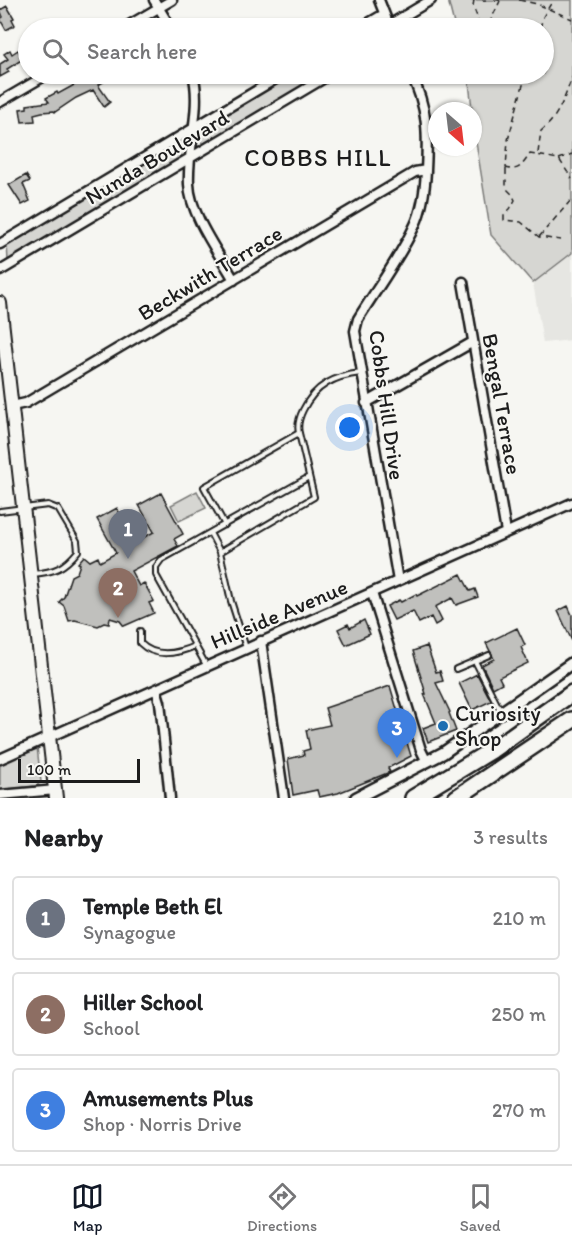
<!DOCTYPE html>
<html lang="en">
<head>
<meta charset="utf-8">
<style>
  :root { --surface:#fff; --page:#f2f2f2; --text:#202124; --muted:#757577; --line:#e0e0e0; --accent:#111827 }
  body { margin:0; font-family:Itim,sans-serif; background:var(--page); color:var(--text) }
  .compass { position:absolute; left:428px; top:102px; width:54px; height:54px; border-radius:50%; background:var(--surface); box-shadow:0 2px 4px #0004; rotate:152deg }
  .scale { position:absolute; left:18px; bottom:15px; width:122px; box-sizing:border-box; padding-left:6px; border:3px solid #1c1c1c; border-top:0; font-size:16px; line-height:21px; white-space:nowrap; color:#1c1c1c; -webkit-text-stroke:4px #f6f6f2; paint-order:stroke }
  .you { position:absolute; left:350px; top:428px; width:21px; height:21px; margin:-15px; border:4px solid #fff; border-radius:50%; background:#1a73e8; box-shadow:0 0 0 9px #1a73e833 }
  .badge { display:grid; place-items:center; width:39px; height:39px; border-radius:50%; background:var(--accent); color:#fff; font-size:20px; font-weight:700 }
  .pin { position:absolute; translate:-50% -50px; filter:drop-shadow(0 2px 3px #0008) }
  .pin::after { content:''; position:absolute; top:32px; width:21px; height:18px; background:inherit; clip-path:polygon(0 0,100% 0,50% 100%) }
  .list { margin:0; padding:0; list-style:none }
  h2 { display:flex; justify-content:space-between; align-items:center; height:78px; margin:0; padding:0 24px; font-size:26px }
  h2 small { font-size:20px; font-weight:400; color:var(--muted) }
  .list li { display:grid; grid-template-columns:39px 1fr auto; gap:18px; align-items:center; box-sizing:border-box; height:84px; margin:0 12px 12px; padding:0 12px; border:2px solid var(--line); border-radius:6px }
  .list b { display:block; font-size:22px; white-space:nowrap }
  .list p { margin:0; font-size:20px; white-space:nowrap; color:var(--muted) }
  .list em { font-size:20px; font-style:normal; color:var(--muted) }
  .icon { flex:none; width:33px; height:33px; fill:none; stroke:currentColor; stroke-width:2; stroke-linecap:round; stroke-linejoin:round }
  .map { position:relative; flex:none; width:572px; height:798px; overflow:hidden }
  .search { position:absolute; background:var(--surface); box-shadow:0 2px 4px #0004; left:18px; right:18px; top:18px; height:66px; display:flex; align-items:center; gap:15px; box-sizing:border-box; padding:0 21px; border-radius:33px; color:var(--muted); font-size:22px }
  .sheet { height:366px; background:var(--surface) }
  nav { display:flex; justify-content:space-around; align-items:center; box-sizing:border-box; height:84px; border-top:2px solid var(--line); background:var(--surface); font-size:16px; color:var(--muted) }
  nav a { display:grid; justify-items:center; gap:3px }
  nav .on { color:var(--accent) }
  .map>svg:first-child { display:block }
  .built { fill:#e6e6e2 }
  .green { fill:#d6d6d2; stroke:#797977; stroke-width:1.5 }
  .building { fill:#c0c0bd; stroke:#1c1c1c; stroke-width:1.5 }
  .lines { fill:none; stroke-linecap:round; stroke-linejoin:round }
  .service-casing { stroke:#1c1c1c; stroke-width:8 }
  .minor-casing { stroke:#1c1c1c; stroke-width:13 }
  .tertiary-casing { stroke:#1c1c1c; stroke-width:15 }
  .secondary-casing { stroke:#1c1c1c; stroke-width:16 }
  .motorway-casing { stroke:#1c1c1c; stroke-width:20 }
  .path { stroke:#1c1c1c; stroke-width:1.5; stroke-dasharray:6 4.5; stroke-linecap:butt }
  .service { stroke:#f6f6f2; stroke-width:4 }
  .minor { stroke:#f6f6f2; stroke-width:8 }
  .tertiary { stroke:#f6f6f2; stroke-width:10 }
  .secondary { stroke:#f6f6f2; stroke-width:12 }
  .motorway { stroke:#f6f6f2; stroke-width:15 }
  .poi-dot { fill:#1f6fb2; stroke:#f6f6f2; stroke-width:2 }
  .labels { text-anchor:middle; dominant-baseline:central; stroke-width:4.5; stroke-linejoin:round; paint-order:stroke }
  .street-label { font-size:22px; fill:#1c1c1c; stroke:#f6f6f2 }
  .poi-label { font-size:22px; fill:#1c1c1c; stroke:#f6f6f2; text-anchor:start }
  .neighbourhood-label { font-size:24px; letter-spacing:1.5px; fill:#1c1c1c; stroke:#f6f6f2 }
</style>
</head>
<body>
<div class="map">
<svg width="572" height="798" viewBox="0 0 572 798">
  <rect width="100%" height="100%" fill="#f6f6f2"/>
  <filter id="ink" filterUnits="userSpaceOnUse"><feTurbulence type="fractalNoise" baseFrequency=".0167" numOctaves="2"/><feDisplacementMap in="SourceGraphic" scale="12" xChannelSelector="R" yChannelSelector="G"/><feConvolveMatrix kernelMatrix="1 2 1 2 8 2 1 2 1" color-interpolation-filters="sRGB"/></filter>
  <g filter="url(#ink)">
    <path class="built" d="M 572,253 L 572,340 L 543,343 L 533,283 Z"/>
    <path class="green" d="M 448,0 L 572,0 L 572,253 L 533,283 L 491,235 L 476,142 L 468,74 L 544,74 L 544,28 L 455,28 Z
      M 293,74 L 325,74 L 201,148 L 204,126 Z
      M 180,141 L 183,141 L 180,161 L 8,261 L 7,243 Z
      M 197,491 L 206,508 L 179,521 L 171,505 Z
      M 34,747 L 37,747 L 41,782 L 36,786 L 0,790 L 0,762 Z"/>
    <path class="building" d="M 7,6 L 14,18 L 12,19 L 15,25 L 6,30 L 0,19 L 3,17 L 0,10 Z
      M 10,50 L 12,54 L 18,50 L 23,59 L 7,69 L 9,72 L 0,77 L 0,64 L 8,59 L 4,54 Z
      M 94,74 L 117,74 L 98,85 L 110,102 L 104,107 L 93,90 L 76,98 L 55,112 L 54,111 L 42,112 L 34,114 L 35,121 L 22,122 L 20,109 L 27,108 L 27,105 L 49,102 L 46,98 L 57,92 L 58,94 Z
      M 26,175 L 30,181 L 23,184 L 30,201 L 22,205 L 9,185 Z
      M 161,493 L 183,534 L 174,539 L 178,546 L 131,571 L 139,586 L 144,583 L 154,601 L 149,603 L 154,613 L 124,626 L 120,621 L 110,618 L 109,624 L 104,623 L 98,626 L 75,620 L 69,621 L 64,606 L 59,602 L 64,597 L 71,576 L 77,573 L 80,564 L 78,563 L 84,556 L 90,561 L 98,557 L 100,562 L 116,553 L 97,519 L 117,508 L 135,542 L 154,532 L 139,505 Z
      M 461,574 L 470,591 L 475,589 L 478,597 L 456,605 L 452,598 L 435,607 L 442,621 L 435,625 L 431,617 L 419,623 L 413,611 L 394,620 L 387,606 L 399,600 L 401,602 L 416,594 L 417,596 Z
      M 568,606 L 572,615 L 572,641 L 558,611 Z
      M 364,620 L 370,634 L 346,645 L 338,629 L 348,624 L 350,628 Z
      M 517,628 L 525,645 L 521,647 L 528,663 L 499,677 L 502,683 L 493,688 L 482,665 L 494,659 L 486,643 Z
      M 427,646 L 436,672 L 440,671 L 443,681 L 436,683 L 450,712 L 449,713 L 456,731 L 428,742 L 423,728 L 436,723 L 424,694 L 426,694 L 413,651 Z
      M 477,674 L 491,701 L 472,710 L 459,683 Z
      M 390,686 L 411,756 L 388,768 L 390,772 L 338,793 L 319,797 L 317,790 L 293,795 L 288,759 L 304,755 L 303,751 L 310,749 L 306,730 L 330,725 L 325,708 Z"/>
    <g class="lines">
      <g class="service-casing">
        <path id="service" d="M 0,511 L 48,505 L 58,509 L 77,541 L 78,551 C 64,568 55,572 33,574
          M 225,525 L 204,487 L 299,433
          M 210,533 L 220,552 L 231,601 L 246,648
          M 220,552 L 314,497 L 299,433 C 297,425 299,418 303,410 C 315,385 335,376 361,373
          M 140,631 L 140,643 C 155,658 177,654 195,646
          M 475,661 L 489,655
          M 206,665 L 156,575 L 156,567 L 161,560 L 309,477
          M 456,669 L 475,661 L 500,710"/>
      </g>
      <g class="minor-casing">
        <path id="minor" d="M 154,0 L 171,28
          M 379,0 L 390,28
          M 389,25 L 431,0
          M 124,28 L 172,0
          M 360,28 L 384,14
          M 193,74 C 202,107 187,148 189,184 C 190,215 219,253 234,280
          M 0,102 L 48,74
          M 0,244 L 284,74
          M 0,271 L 331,74
          M 463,282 L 506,532
          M 366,403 L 473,342
          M 12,406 L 26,403 L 415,172 L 426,170
          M 398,581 L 355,331 L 358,319 C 377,288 400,258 415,225 C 423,208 425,190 426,171 C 428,133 428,109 411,74
          M 372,593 L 421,750 L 427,762
          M 261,641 L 284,798
          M 156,689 L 160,702 L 170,798
          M 0,759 L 572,503
          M 0,795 L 56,790"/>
      </g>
      <g class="tertiary-casing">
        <path id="tertiary" d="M 356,798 L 443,753 L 572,663"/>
      </g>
      <g class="secondary-casing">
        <path id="secondary" d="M 0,303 L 56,798"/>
      </g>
      <g class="motorway-casing">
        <path id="motorway" d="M 413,798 L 492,750 L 572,693
          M 456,798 L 572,720"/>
      </g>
      <path class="path" d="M 474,0 L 473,6 L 479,22 L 498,28
        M 482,0 L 486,0
        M 494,0 L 501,0
        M 519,0 L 537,4 L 572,19
        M 489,24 L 500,1
        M 540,28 L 543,17 L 553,0
        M 526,74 L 508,140 L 506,168 C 519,172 523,164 530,154 L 559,159 L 572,179
        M 538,153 L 541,131 C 558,118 565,97 572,77
        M 559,159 L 572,154
        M 506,169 L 506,188 L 512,194 L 515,200 L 510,209 L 504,214 L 504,220 L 521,222 L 539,237 L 561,240
        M 539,237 L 572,199"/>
      <use href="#service" class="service"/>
      <use href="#minor" class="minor"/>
      <use href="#tertiary" class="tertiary"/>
      <use href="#secondary" class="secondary"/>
      <use href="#motorway" class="motorway"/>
    </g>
  </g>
  <circle class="poi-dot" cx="443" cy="726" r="6"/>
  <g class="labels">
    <g class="street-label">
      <text transform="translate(157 157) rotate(-31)">Nunda Boulevard</text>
      <text transform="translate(210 273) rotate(-31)">Beckwith Terrace</text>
      <text transform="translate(502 404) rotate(80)">Bengal Terrace</text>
      <text transform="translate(387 405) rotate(82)">Cobbs Hill Drive</text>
      <text transform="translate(279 614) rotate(-23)">Hillside Avenue</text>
    </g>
    <g class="poi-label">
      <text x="455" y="713">Curiosity<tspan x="455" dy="25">Shop</tspan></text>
    </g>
    <g class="neighbourhood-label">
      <text x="318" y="157">COBBS HILL</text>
    </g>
  </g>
</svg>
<svg class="compass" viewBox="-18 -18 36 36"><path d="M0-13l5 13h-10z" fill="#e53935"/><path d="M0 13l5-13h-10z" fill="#757577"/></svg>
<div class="scale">100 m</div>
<div class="you"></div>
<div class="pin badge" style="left:128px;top:559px;background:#6b7280">1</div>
<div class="pin badge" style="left:118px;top:618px;background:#8d6e63">2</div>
<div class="pin badge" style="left:397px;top:758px;background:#3f7fe0">3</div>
<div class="search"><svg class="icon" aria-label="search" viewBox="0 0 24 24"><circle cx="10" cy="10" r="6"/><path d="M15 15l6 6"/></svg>Search here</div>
</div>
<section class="sheet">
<h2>Nearby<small>3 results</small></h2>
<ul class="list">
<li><span class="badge" style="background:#6b7280">1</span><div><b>Temple Beth El</b><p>Synagogue</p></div><em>210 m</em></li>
<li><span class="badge" style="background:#8d6e63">2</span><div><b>Hiller School</b><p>School</p></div><em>250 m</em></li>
<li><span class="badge" style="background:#3f7fe0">3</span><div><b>Amusements Plus</b><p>Shop · Norris Drive</p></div><em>270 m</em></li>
</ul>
</section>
<nav>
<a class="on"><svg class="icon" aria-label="map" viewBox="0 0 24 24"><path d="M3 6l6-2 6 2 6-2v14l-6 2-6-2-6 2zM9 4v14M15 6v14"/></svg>Map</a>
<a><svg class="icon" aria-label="directions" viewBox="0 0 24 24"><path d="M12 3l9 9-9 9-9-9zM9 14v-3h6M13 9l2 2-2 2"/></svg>Directions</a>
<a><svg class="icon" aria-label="saved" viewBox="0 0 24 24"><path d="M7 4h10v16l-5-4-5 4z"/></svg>Saved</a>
</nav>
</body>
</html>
